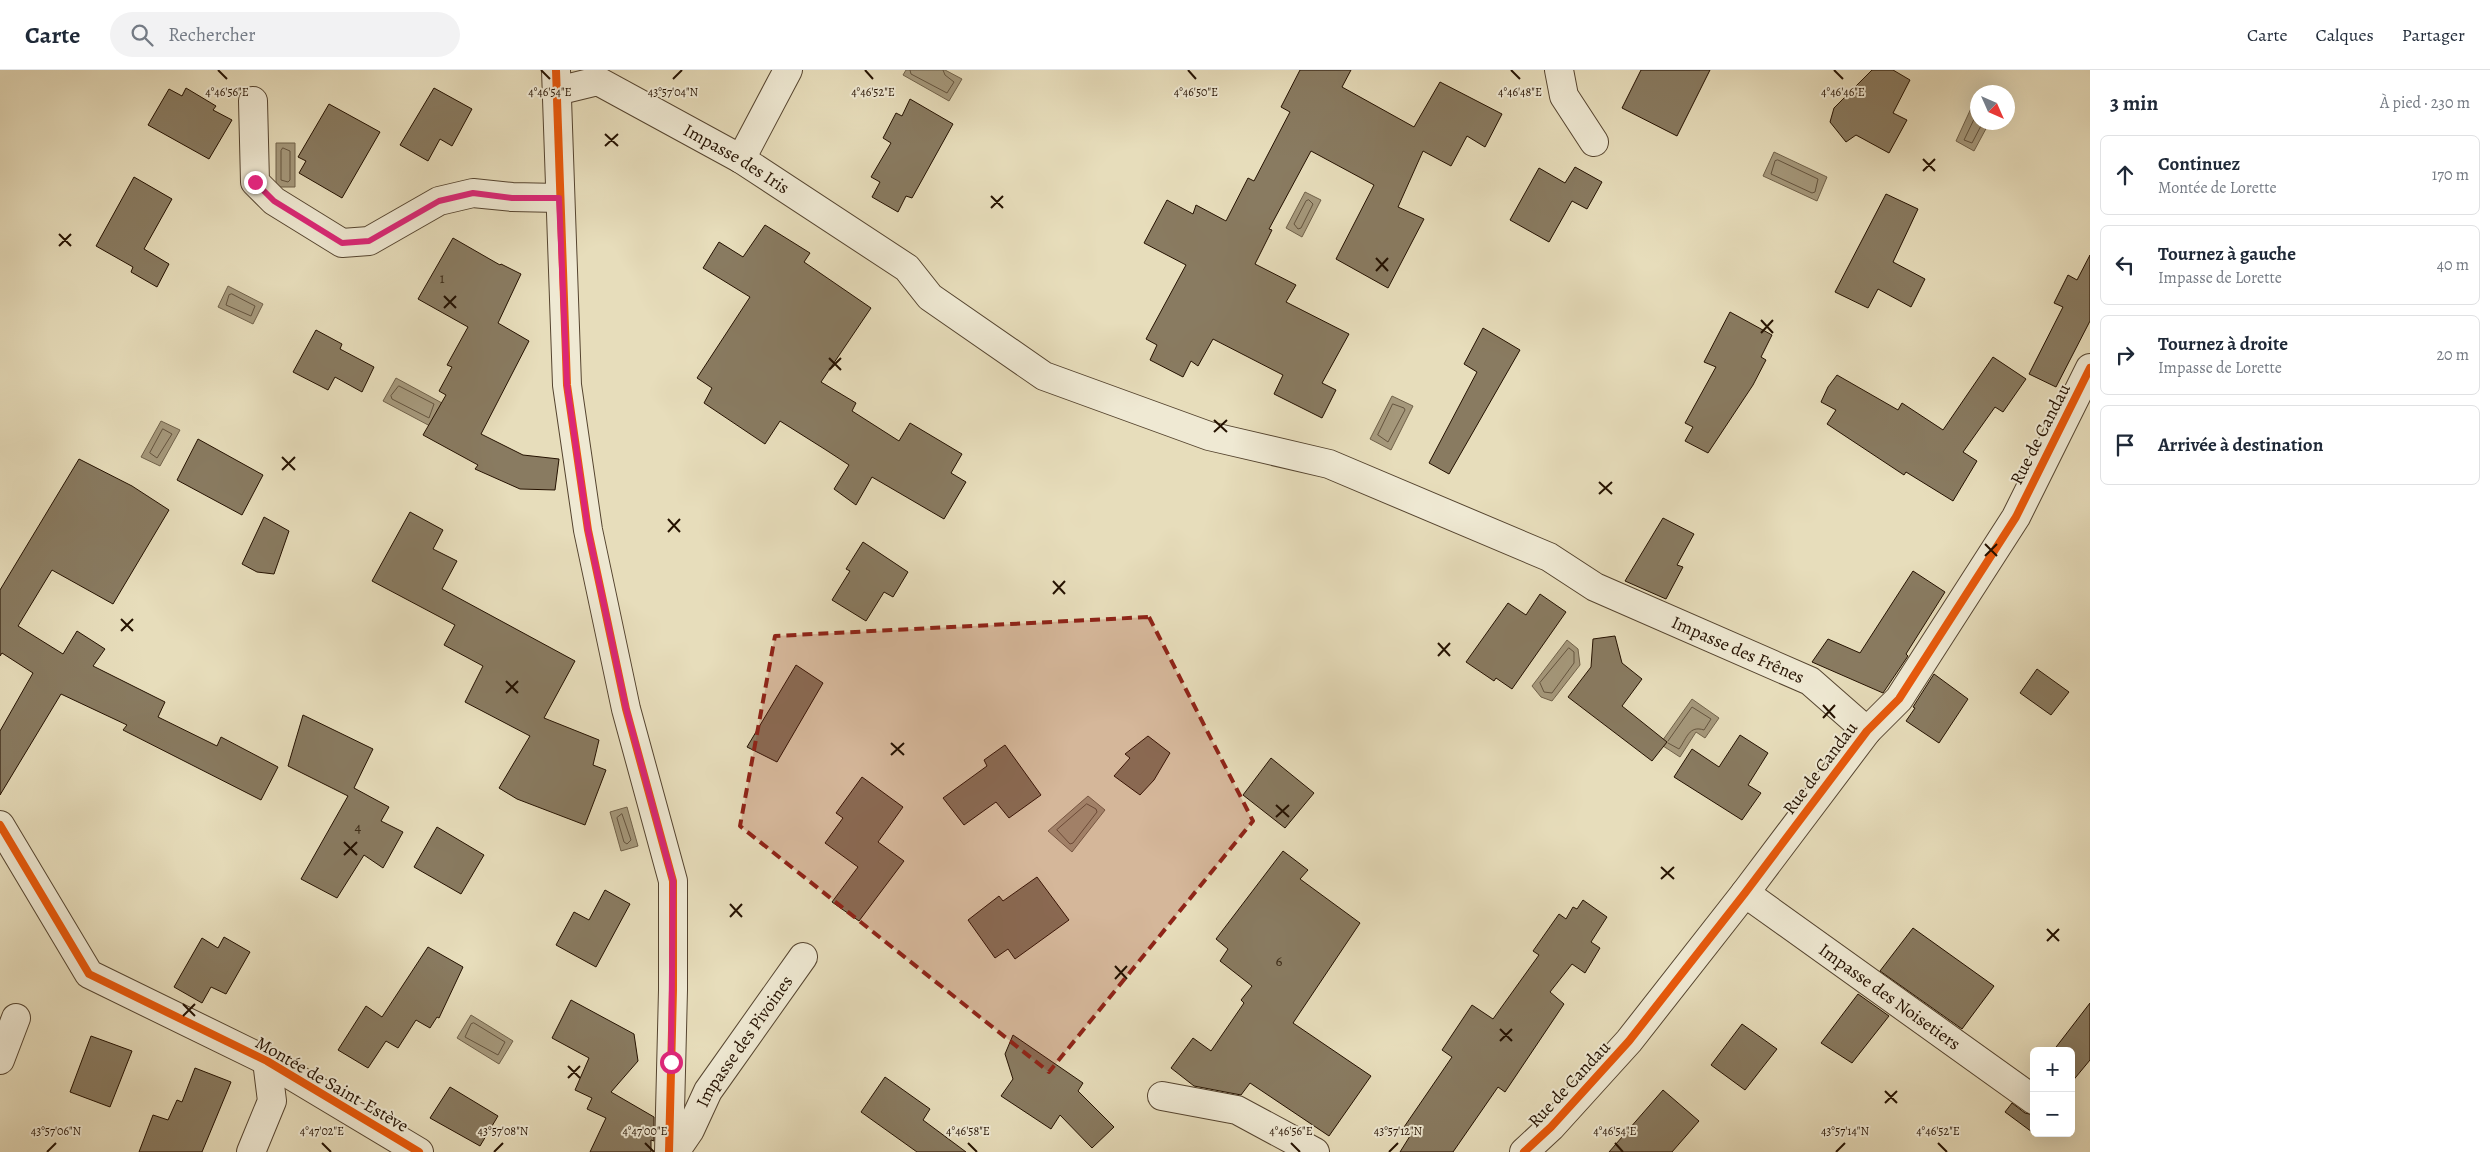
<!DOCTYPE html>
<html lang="fr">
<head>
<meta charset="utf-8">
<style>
  :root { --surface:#fff; --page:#f2f2f3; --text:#1f2937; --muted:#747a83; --line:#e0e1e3 }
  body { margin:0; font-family:Alegreya,serif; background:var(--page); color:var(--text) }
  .controls { position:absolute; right:15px; bottom:15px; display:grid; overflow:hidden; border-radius:8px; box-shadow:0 5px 20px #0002 }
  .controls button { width:45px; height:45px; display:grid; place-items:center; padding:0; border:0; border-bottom:1px solid var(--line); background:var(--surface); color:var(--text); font:25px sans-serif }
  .compass { position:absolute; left:1970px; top:15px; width:45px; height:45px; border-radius:50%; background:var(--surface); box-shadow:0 5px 20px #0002; rotate:135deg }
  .stop { position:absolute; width:15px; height:15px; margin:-11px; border:4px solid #db2777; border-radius:50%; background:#fff }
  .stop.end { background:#db2777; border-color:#fff; box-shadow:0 1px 5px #0008 }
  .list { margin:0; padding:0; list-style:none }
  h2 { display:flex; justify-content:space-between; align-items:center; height:65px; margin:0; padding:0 20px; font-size:21px }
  h2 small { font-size:16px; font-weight:400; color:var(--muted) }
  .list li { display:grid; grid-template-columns:32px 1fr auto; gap:15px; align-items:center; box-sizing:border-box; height:80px; margin:0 10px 10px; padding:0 10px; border:1px solid var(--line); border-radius:8px }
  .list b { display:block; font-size:19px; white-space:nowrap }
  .list p { margin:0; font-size:16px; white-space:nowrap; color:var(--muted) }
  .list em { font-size:16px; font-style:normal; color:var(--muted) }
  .icon { flex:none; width:28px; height:28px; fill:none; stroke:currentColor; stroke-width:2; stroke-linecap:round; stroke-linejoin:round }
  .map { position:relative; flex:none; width:2090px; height:1082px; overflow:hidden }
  header { display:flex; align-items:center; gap:30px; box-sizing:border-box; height:70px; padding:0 25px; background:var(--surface); border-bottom:1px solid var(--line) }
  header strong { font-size:24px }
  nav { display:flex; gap:28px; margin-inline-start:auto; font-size:18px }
  .search { width:350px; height:45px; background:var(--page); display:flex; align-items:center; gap:12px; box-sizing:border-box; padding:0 18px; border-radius:28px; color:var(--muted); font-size:19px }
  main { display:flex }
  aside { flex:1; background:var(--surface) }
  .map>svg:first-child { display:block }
  .water { fill:#a5987b; stroke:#71624a }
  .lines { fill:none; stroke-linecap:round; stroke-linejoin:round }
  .shore { stroke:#64543e; stroke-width:1 }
  .building { fill:#897b61; stroke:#241100 }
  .minor-casing { stroke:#55442f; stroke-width:30 }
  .minor { stroke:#efe9d3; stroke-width:28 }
  .cycleway-casing { stroke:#efe9d3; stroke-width:11 }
  .cycleway { stroke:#e8590c; stroke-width:8 }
  .route { stroke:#db2777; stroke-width:6 }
  .marked { fill:#8f2418; fill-opacity:0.2; stroke:#8f2418; stroke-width:4; stroke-dasharray:10 6; stroke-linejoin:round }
  .ticks { fill:none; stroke:#241100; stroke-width:2 }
  .labels { text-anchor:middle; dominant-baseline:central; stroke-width:4; stroke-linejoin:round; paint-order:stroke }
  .number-label { font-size:15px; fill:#3d2c18 }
  .street-label { font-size:18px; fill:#241100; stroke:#efe9d3 }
  .ticks-label { font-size:12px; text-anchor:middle; fill:#241100; stroke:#efe9d3; stroke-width:4; stroke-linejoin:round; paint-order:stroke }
</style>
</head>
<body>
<header>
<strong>Carte</strong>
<div class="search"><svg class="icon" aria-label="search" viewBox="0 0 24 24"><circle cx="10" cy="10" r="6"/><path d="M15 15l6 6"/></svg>Rechercher</div>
<nav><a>Carte</a><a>Calques</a><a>Partager</a></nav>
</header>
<main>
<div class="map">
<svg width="2090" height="1082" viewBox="0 0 2090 1082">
  <rect width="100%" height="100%" fill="#e7ddbb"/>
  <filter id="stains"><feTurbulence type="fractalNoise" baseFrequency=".004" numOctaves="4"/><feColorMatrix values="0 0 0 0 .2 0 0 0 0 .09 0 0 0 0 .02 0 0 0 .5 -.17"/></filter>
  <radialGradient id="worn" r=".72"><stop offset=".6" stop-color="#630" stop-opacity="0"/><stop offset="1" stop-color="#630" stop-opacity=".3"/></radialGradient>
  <path class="water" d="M 906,0 L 945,0 L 962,9 L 949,31 L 903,5 Z
    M 1973,34 L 1977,37 L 1978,52 L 1989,53 L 1974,81 L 1956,71 Z
    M 276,73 L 295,73 L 295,117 L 276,117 Z
    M 1774,82 L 1827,107 L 1817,131 L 1763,106 Z
    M 1305,122 L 1321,130 L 1302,167 L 1286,158 Z
    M 228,216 L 263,234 L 253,254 L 218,237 Z
    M 396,308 L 442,333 L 430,356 L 383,331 Z
    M 1392,326 L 1413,336 L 1391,380 L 1370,369 Z
    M 161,351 L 180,360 L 160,396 L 141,387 Z
    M 1567,570 L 1578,579 L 1580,595 L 1552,631 L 1541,627 L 1532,616 Z
    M 1692,629 L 1719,648 L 1705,668 L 1696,662 L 1680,687 L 1660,674 Z
    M 1088,726 L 1105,740 L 1072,782 L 1048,761 Z
    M 627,737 L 638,776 L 621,781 L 610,742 Z
    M 471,945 L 513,971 L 499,994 L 457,968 Z"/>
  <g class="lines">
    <path class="shore" d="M 910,0 L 911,4 L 947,23 L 954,12 L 945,5 L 943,0
      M 1978,41 L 1964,70 L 1972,73 L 1983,52
      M 283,78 L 290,81 L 290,110 L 288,112 L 281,110 L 281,81 Z
      M 1778,90 L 1818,109 L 1815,122 L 1812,123 L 1771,104 L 1775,91 Z
      M 1309,130 L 1313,134 L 1301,158 L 1298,159 L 1294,154 L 1306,131 Z
      M 232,224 L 255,236 L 251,246 L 226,235 L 229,225 Z
      M 399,316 L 434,334 L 429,348 L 392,329 L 391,326 Z
      M 1393,334 L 1404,338 L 1405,340 L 1388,372 L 1378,365 Z
      M 163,359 L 172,364 L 157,388 L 150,383 Z
      M 1569,578 L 1574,582 L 1574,593 L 1552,623 L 1544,622 L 1540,613 Z
      M 1668,671 L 1692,637 L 1711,649 L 1704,660 C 1689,655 1687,668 1679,679 L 1668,673
      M 1087,734 L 1096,739 L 1097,742 L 1073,773 L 1070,774 L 1057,760 Z
      M 622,744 L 631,770 L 627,774 L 624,772 L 617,748 Z
      M 474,953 L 505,972 L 498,985 L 465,967 L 471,954 Z"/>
  </g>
  <path class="building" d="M 1300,0 L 1351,0 L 1342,17 L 1414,57 L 1440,12 L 1502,44 L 1485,77 L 1467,66 L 1451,96 L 1423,81 L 1398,137 L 1424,149 L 1388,218 L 1336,189 L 1374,115 L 1311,81 L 1269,159 L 1272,160 L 1255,194 L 1296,215 L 1286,232 L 1349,264 L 1322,313 L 1336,320 L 1322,348 L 1274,324 L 1283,305 L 1213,269 L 1198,296 L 1191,291 L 1183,307 L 1150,290 L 1157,275 L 1146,269 L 1186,195 L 1144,173 L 1167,130 L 1193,144 L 1196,135 L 1226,151 L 1248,108 L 1254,111 L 1290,42 L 1281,37 Z
    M 1641,0 L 1710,0 L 1677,66 L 1622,38 Z
    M 1872,0 L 1893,0 L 1910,10 L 1893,43 L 1907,50 L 1889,83 L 1856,65 L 1846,72 L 1830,52 L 1834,38 Z
    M 186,18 L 216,36 L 213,40 L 232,50 L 209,89 L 148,55 L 169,19 L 182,26 Z
    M 434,18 L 472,39 L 452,76 L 440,69 L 428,91 L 400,75 Z
    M 910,29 L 953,54 L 912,128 L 906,126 L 898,142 L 872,127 L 880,112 L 871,107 L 891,73 L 883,68 L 896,43 L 902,46 Z
    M 329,34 L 380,62 L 342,128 L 299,103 L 306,91 L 298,87 Z
    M 1575,97 L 1602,112 L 1587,139 L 1572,131 L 1549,172 L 1510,150 L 1539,98 L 1565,113 Z
    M 134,107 L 172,129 L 144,179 L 169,194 L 157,217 L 131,202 L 133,197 L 96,176 Z
    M 1886,124 L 1918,139 L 1893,192 L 1925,209 L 1911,237 L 1878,219 L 1868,238 L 1835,222 Z
    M 765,155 L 810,183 L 804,192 L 871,238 L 821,312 L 856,333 L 852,341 L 899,371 L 910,353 L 962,384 L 951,403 L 966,412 L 944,449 L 872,407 L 856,435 L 834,419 L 849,395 L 826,380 L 780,351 L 765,374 L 704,333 L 712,318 L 697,308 L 750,227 L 703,198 L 719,172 L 743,187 Z
    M 453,168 L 500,195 L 501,194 L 521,204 L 498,253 L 529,271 L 481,364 L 523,385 L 559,389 L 555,420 L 520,419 L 475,399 L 478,395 L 423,365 L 446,325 L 439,321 L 452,297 L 447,295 L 468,257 L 418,229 Z
    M 2090,185 L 2090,251 L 2056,317 L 2029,304 L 2063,237 L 2054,233 L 2068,205 L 2077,210 Z
    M 1730,242 L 1772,265 L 1761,287 L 1766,290 L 1753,315 L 1708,383 L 1685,371 L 1693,357 L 1685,353 L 1716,297 L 1704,292 Z
    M 1483,258 L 1520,280 L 1449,404 L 1429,393 L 1477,302 L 1464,294 Z
    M 316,260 L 342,274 L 340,279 L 374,297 L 362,322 L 335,307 L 328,320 L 293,302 Z
    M 1993,287 L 2026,309 L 2003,342 L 1995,337 L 1963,382 L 1977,391 L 1953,431 L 1906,402 L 1904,405 L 1827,354 L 1836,340 L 1821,332 L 1828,317 L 1837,305 L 1898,340 L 1902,333 L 1943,360 Z
    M 198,369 L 263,405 L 242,445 L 177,410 Z
    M 79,389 L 132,416 L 169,440 L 113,534 L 52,500 L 18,556 L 63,584 L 77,561 L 105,579 L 93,596 L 165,632 L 158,647 L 217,676 L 221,667 L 278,697 L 261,730 L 123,660 L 127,655 L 61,624 L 0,725 L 0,661 L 33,603 L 2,583 L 0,586 L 0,520 Z
    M 410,442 L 443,460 L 433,479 L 457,491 L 442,519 L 575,591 L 544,648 L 599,670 L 593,695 L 606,700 L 585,755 L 517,729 L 499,718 L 530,666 L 465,632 L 483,596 L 444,575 L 455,555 L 372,511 Z
    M 264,447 L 289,461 L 274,504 L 257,502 L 242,494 Z
    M 1663,448 L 1694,464 L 1677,495 L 1683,497 L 1666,529 L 1625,511 Z
    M 863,472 L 908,502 L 893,527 L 884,522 L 866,551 L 832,530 L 850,501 L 846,499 Z
    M 1913,501 L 1945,522 L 1906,584 L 1908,586 L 1883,623 L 1812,592 L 1828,569 L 1860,583 Z
    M 1540,524 L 1566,542 L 1512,619 L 1496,608 L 1494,611 L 1466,592 L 1508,533 L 1526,545 Z
    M 1615,566 L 1622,593 L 1642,609 L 1622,636 L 1667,672 L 1652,691 L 1568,627 L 1591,597 L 1593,569 Z
    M 796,595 L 823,613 L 777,692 L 747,677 Z
    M 2037,599 L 2069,622 L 2051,645 L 2020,623 Z
    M 1934,604 L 1968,629 L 1939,673 L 1906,651 L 1915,638 L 1913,637 Z
    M 303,645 L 373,679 L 354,718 L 389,737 L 381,751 L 403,762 L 383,798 L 364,785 L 337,828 L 301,809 L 348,726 L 288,696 Z
    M 1740,665 L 1768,683 L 1748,715 L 1761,723 L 1742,750 L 1674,707 L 1692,679 L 1719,697 Z
    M 1148,666 L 1170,683 L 1154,710 L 1140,725 L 1114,706 L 1130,688 L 1125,684 Z
    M 1005,675 L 1041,725 L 1009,748 L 996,732 L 964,755 L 943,728 L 987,696 L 984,690 Z
    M 1271,688 L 1314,723 L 1285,758 L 1243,725 Z
    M 862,707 L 903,737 L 878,772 L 904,791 L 859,851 L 832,832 L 858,797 L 825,773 L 843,748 L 836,743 Z
    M 437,757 L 484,785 L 461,824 L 414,797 Z
    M 1283,781 L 1308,800 L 1300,809 L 1360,853 L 1293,953 L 1371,1006 L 1329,1066 L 1250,1013 L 1241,1025 L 1194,1016 L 1171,998 L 1193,968 L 1211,981 L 1244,933 L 1241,930 L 1252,916 L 1220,891 L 1228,879 L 1216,869 Z
    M 1037,807 L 1069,850 L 1015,889 L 1008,879 L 995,888 L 968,850 L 999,826 L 1003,831 Z
    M 605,820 L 630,834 L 596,897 L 556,875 L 574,842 L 589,850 Z
    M 1583,830 L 1607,847 L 1591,872 L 1600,878 L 1585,903 L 1572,894 L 1550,922 L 1564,934 L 1505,1022 L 1498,1017 L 1453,1082 L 1400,1082 L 1410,1066 L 1402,1060 L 1452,987 L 1442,980 L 1472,935 L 1493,949 L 1539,885 L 1533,881 L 1559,844 L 1566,849 L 1573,837 L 1577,839 Z
    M 1913,858 L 1994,916 L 1962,959 L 1880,901 Z
    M 224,867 L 250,882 L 226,924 L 211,917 L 202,933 L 174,917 L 202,868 L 218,878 Z
    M 428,877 L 463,897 L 439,948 L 437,947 L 430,958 L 416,950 L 398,978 L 386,971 L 368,998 L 338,980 L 366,936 L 382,947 Z
    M 1858,924 L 1889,946 L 1852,993 L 1821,973 Z
    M 571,930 L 634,964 L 638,991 L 611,1022 L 654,1047 L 654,1071 L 651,1070 L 651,1082 L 590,1082 L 606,1048 L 587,1039 L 592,1028 L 575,1020 L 589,988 L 552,968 Z
    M 2090,933 L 2090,990 L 2071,1013 L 2071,981 L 2053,981 Z
    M 1742,954 L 1777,979 L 1745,1020 L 1711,995 Z
    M 1013,965 L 1083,1013 L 1078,1021 L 1114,1057 L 1092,1078 L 1060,1045 L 1051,1059 L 1001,1026 L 1013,1009 L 1005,984 Z
    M 91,966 L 132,981 L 110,1037 L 70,1022 Z
    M 195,998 L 231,1012 L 202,1082 L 139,1082 L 153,1045 L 168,1050 L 177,1030 L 182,1032 Z
    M 885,1007 L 930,1039 L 923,1050 L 966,1082 L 917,1082 L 861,1042 Z
    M 450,1017 L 498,1046 L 480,1076 L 430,1048 Z
    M 1663,1020 L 1699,1051 L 1672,1082 L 1609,1082 Z
    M 2012,1033 L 2025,1043 L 2034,1045 L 2032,1062 L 2005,1042 Z"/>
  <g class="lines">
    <g class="minor-casing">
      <g id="minor">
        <path d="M 556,0 L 567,315 L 588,460 L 626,639 L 673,811 L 673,920 L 669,1082"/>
        <path d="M 1559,0 L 1564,26 L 1594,72"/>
        <path id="s1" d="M 557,21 L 598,11 L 741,89 L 907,198 L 930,227 L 1044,306 L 1209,366 L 1329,394 L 1549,487 L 1595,517 L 1810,611 L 1867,661"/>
        <path d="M 253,31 L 255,112 L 274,131 L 342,173 L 369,171 L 439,131 L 473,123 L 512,127 L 559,128"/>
        <path d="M 741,89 L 788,0"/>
        <path d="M 0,755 L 89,904 L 267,991 L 419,1082"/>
        <path id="s2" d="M 1745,823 L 2034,1030"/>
        <path d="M 0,990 L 16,948"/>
        <path d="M 1162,1026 L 1237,1040 L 1315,1082"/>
        <path d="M 251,1082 L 272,1031 L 267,991"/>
        <path id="s3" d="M 675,1082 L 690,1060 L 708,1021 L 803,887"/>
        <path d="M 1524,1082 L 1551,1057 L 1629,971 L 1745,823 L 1867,661 L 1899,629 L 2016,447 L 2090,298"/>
      </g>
    </g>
    <use href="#minor" class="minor"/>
    <g class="cycleway-casing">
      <path id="cycleway" d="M 556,0 L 567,315 L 588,460 L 626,639 L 673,811 L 673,920 L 669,1082
        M 0,755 L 89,904 L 267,991 L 419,1082
        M 1524,1082 L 1551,1057 L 1629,971 L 1745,823 L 1867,661 L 1899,629 L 2016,447 L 2090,298"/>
    </g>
    <use href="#cycleway" class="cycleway"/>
  </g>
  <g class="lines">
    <path class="route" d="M 255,112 L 274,131 L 342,173 L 369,171 L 439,131 L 473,123 L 512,128 L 559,128 L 567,315 L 588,460 L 626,638 L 673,811 L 671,992"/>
  </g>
  <path class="marked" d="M 1149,547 L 1253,751 L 1049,1002 L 740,756 L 775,566 Z"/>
  <path class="ticks" d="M 218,0 L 227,9M 541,0 L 550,9M 865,0 L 873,9M 1188,0 L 1196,9M 1511,0 L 1520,9M 1834,0 L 1843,9M 673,9 L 682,0M 605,64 L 618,76M 605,76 L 618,64M 1923,89 L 1935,101M 1923,101 L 1935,89M 991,126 L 1003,138M 991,138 L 1003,126M 59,164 L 71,176M 59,176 L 71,164M 1376,188 L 1388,201M 1376,201 L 1388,188M 444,226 L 456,238M 444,238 L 456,226M 1761,250 L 1773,263M 1761,263 L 1773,250M 829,288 L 841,300M 829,300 L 841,288M 1214,350 L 1227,362M 1214,362 L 1227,350M 282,387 L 295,400M 282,400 L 295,387M 1599,412 L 1612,424M 1599,424 L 1612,412M 668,449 L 680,462M 668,462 L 680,449M 1985,474 L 1997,486M 1985,486 L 1997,474M 1053,511 L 1065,524M 1053,524 L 1065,511M 121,549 L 133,561M 121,561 L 133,549M 1438,573 L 1450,586M 1438,586 L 1450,573M 506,611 L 518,623M 506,623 L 518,611M 1823,635 L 1835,648M 1823,648 L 1835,635M 891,673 L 904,685M 891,685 L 904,673M 1276,735 L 1289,747M 1276,747 L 1289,735M 344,772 L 357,785M 344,785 L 357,772M 1661,797 L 1674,809M 1661,809 L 1674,797M 730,834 L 742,847M 730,847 L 742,834M 2047,859 L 2059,871M 2047,871 L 2059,859M 1115,896 L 1127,909M 1115,909 L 1127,896M 183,934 L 195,946M 183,946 L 195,934M 1500,959 L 1512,971M 1500,971 L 1512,959M 568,996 L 580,1008M 568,1008 L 580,996M 1885,1021 L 1897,1033M 1885,1033 L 1897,1021M 322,1073 L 331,1082M 645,1073 L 654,1082M 968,1073 L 977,1082M 1291,1073 L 1300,1082M 1615,1073 L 1623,1082M 1938,1073 L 1947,1082M 47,1082 L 56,1073M 494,1082 L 503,1073M 1389,1082 L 1398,1073M 1836,1082 L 1845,1073"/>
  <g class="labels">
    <g class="number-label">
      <text x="442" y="208">1</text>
      <text x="358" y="757">4</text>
      <text x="1279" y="891">6</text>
    </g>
    <g class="street-label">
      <text stroke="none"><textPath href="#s1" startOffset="201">Impasse des Iris</textPath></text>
      <text transform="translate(2040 364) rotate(-63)">Rue de Candau</text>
      <text stroke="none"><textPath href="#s1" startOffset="1328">Impasse des Frênes</textPath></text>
      <text transform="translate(1820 698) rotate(-53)">Rue de Candau</text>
      <text stroke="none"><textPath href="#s2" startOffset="178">Impasse des Noisetiers</textPath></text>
      <text stroke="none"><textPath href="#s3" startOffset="131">Impasse des Pivoines</textPath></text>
      <text transform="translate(332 1014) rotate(30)">Montée de Saint-Estève</text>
      <text transform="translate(1569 1014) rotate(-47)">Rue de Candau</text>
    </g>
  </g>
  <g class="ticks-label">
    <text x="227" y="26">4°46'56"E</text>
    <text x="550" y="26">4°46'54"E</text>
    <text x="673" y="26">43°57'04"N</text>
    <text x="873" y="26">4°46'52"E</text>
    <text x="1196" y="26">4°46'50"E</text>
    <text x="1520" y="26">4°46'48"E</text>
    <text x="1843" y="26">4°46'46"E</text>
    <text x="1845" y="1065">43°57'14"N</text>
    <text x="56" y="1065">43°57'06"N</text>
    <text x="322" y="1065">4°47'02"E</text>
    <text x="503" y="1065">43°57'08"N</text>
    <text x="645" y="1065">4°47'00"E</text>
    <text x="968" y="1065">4°46'58"E</text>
    <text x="1291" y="1065">4°46'56"E</text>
    <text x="1398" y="1065">43°57'12"N</text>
    <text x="1615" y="1065">4°46'54"E</text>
    <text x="1938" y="1065">4°46'52"E</text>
  </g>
  <rect width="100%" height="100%" filter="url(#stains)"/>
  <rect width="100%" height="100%" fill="url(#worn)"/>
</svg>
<div class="controls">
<button>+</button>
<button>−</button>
</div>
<svg class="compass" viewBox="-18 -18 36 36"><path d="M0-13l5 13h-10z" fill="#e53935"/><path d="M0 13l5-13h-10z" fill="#747a83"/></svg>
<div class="stop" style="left:671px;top:992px"></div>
<div class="stop end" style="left:255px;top:112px"></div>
</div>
<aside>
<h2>3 min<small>À pied · 230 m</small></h2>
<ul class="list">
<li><svg class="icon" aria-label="ahead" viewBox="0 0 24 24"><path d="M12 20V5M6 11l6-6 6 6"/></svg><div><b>Continuez</b><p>Montée de Lorette</p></div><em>170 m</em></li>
<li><svg class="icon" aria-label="left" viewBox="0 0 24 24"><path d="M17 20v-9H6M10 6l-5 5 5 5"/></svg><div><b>Tournez à gauche</b><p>Impasse de Lorette</p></div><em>40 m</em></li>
<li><svg class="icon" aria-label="right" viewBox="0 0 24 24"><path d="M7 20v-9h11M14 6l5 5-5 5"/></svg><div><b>Tournez à droite</b><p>Impasse de Lorette</p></div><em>20 m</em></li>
<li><svg class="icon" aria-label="arrive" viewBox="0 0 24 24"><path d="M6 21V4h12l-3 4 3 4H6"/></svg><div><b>Arrivée à destination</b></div></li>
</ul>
</aside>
</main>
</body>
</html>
